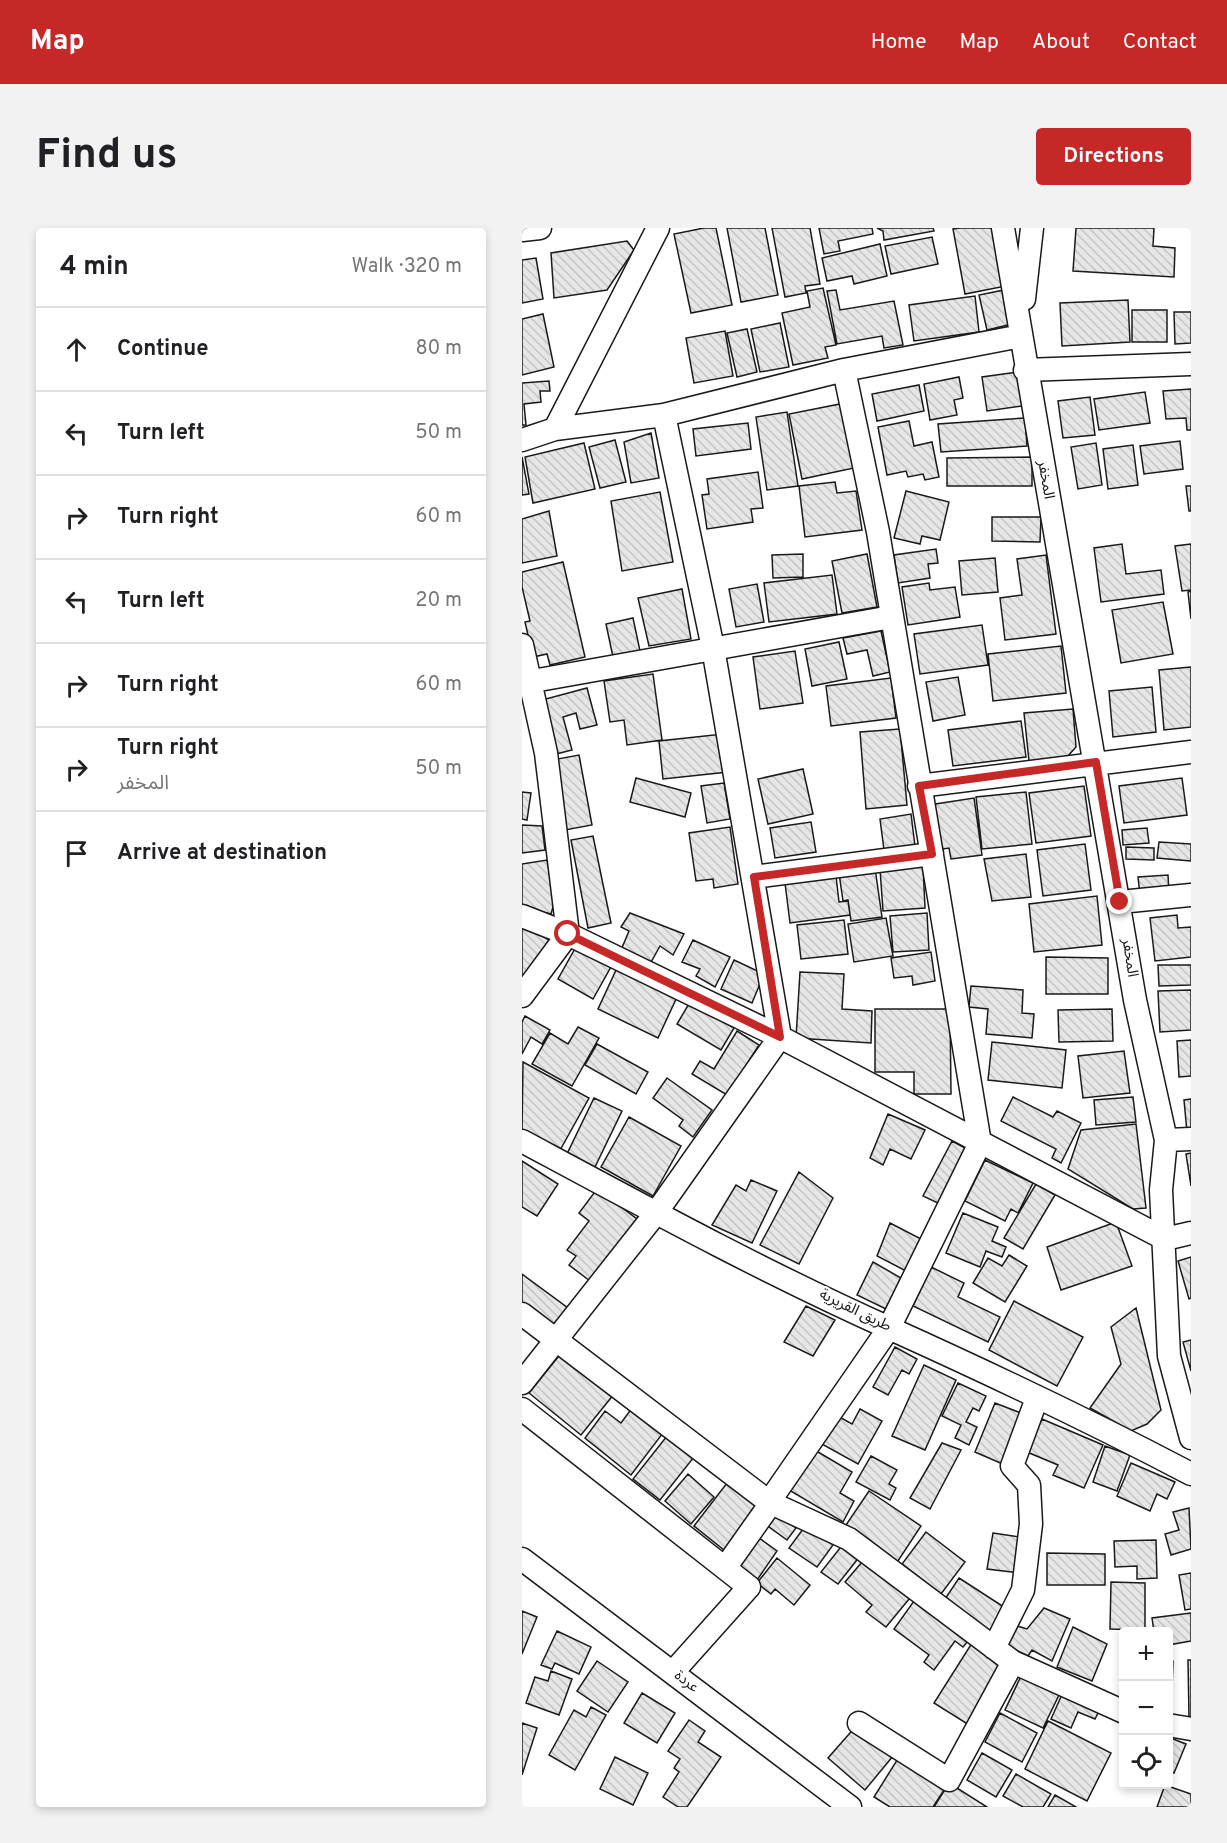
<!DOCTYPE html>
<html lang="en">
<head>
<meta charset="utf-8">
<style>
  :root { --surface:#fff; --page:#f2f2f2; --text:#202124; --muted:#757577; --line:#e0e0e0; --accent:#c62828 }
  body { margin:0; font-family:Overpass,"Noto Sans Arabic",sans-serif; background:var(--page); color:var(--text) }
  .controls { position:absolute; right:18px; bottom:18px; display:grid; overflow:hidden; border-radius:6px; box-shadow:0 3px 9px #0003 }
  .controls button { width:54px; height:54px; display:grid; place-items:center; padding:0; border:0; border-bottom:2px solid var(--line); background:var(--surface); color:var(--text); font:30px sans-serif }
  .stop { position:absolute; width:18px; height:18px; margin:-14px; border:4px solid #c62828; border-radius:50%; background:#fff }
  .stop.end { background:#c62828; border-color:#fff; box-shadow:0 2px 6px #0008 }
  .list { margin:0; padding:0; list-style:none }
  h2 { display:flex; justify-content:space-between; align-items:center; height:78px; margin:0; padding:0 24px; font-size:26px }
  h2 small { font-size:20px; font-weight:400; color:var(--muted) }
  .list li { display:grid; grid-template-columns:39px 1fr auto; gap:18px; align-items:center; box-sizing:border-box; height:84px; padding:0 24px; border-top:2px solid var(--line) }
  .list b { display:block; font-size:22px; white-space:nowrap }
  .list p { margin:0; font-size:20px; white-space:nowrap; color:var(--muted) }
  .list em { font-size:20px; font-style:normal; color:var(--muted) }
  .icon { flex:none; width:33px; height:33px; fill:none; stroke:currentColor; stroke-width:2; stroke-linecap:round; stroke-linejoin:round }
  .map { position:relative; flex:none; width:669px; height:1579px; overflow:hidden; border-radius:6px }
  header { display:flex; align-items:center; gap:36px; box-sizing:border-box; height:84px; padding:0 30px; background:var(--accent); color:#fff }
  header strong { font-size:28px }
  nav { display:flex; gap:33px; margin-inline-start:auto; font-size:21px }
  .intro { display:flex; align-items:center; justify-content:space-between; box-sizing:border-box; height:144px; padding:0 36px }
  h1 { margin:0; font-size:42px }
  .button { padding:15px 27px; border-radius:6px; background:var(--accent); color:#fff; font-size:21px; font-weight:700 }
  main { display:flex; gap:36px; padding:0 36px }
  aside { flex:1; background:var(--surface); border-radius:6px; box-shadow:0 3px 9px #0003 }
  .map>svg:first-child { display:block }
  .building { fill:url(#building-back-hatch); stroke:#1a1a1a; stroke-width:1.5 }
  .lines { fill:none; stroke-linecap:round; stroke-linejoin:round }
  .minor-casing { stroke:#1a1a1a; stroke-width:25 }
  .minor { stroke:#fff; stroke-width:22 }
  .route { stroke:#c62828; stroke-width:8 }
  .labels { text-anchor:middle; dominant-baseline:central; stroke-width:4.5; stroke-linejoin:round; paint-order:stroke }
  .street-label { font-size:15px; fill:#1a1a1a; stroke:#fff }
</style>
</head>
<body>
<header>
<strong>Map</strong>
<nav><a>Home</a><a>Map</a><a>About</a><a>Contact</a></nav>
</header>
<div class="intro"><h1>Find us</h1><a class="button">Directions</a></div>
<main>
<aside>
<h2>4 min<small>Walk · 320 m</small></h2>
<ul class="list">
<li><svg class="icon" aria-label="ahead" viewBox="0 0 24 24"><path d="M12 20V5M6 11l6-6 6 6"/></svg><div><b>Continue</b></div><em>80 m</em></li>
<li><svg class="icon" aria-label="left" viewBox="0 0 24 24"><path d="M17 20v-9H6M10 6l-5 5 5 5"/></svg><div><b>Turn left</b></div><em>50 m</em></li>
<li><svg class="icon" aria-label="right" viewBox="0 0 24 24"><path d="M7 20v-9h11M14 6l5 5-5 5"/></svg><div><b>Turn right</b></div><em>60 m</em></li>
<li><svg class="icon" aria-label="left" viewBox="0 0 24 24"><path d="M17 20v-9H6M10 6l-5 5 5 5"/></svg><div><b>Turn left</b></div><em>20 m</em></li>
<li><svg class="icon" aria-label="right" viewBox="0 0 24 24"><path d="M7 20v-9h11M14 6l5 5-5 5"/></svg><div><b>Turn right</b></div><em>60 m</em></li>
<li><svg class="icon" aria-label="right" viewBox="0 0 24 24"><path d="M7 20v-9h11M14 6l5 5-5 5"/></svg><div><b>Turn right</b><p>المخفر</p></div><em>50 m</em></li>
<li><svg class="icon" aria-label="arrive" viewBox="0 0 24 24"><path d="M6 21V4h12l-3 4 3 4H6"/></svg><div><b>Arrive at destination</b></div></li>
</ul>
</aside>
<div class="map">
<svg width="669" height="1579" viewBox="0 0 669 1579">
  <defs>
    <pattern id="building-back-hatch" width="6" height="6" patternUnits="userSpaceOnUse" patternTransform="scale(1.5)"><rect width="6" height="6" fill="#e6e6e6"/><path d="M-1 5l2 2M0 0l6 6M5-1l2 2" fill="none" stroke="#c5c5c5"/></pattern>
  </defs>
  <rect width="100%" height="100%" fill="#fff"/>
  <path class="building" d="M 182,0 L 194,0 L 210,77 L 169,85 L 152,6 Z
    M 205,0 L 243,0 L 256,67 L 219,74 Z
    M 250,0 L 288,0 L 298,56 L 283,58 L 284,65 L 263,69 Z
    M 297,0 L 350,0 L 351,6 L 316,13 L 318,23 L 302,26 Z
    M 355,0 L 411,0 L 412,3 L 362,12 L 361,3 Z
    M 438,0 L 473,0 L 484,58 L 443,66 L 431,1 Z
    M 554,0 L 632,0 L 631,18 L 653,20 L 652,49 L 551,43 Z
    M 410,9 L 416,36 L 369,46 L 363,18 Z
    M 105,13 L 112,22 L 85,62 L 32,70 L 29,25 Z
    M 358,16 L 365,48 L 332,56 L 330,48 L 305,53 L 300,30 Z
    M 14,30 L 21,71 L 0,75 L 0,32 Z
    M 301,60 L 314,117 L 303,119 L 306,130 L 271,137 L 260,85 L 288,79 L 285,63 Z
    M 314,62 L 318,82 L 372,73 L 381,117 L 362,120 L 360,108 L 315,116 L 305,63 Z
    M 482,62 L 490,96 L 465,102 L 457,67 Z
    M 453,68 L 457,104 L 392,113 L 387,77 Z
    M 606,72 L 608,114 L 540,118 L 538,75 Z
    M 610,82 L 645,82 L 645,114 L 610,114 Z
    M 652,84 L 669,84 L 669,115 L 653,116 Z
    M 21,86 L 32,139 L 0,147 L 0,91 Z
    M 258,95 L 267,139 L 238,144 L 229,101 Z
    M 225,101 L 235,144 L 215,149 L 205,105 Z
    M 203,103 L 211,148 L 172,155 L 164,110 Z
    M 496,144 L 500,178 L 465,183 L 460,149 Z
    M 437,149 L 441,170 L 432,172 L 435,187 L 408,192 L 402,156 Z
    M 27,153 L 28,163 L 18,163 L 19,174 L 2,176 L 4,197 L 0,197 L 0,155 Z
    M 397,157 L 402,183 L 355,193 L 350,166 Z
    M 669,161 L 669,202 L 665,202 L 664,190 L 644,191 L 641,163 Z
    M 623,164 L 628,195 L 577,202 L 572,171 Z
    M 568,169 L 573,207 L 541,210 L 536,173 Z
    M 318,176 L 332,240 L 280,251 L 267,186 Z
    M 265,184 L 276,258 L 245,262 L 234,189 Z
    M 503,190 L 505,218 L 419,224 L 416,196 Z
    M 387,193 L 392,218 L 410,214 L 417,249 L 403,252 L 401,246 L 386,249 L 384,243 L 365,247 L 356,199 Z
    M 226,195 L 229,221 L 174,228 L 171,201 Z
    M 129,205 L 137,250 L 109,255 L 102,214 Z
    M 93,212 L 104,254 L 78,260 L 67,219 Z
    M 658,213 L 661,241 L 622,246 L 618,218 Z
    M 62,215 L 73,261 L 11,275 L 3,229 Z
    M 574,215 L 580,257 L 556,261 L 549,219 Z
    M 611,217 L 616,257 L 586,261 L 581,221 Z
    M 0,229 L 7,266 L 0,267 Z
    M 510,229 L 510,258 L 425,258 L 425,230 Z
    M 236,244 L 241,280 L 229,281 L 231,294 L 185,301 L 180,267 L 187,266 L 185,251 Z
    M 313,254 L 315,265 L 334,263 L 340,302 L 283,309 L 277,258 Z
    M 664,258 L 669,258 L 669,283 L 667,283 Z
    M 384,263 L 427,274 L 418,312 L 400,308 L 398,316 L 372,310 Z
    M 138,264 L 151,334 L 100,343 L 89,273 Z
    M 27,283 L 35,328 L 0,335 L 0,291 Z
    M 470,289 L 519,289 L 518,314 L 470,313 Z
    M 600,316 L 604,346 L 639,342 L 642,366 L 579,374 L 572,320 Z
    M 669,316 L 669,362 L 660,363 L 653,318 Z
    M 414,321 L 416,335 L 406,336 L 408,350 L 376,355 L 372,327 Z
    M 281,326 L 281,349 L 251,350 L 250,327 Z
    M 345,326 L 355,379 L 320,385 L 310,333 Z
    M 524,327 L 534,406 L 483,412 L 478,370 L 500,367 L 495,331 Z
    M 473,330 L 476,364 L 440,367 L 437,333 Z
    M 41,334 L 63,429 L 28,437 L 25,426 L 11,429 L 3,394 L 8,393 L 0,359 L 0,344 Z
    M 310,347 L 315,386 L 247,394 L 242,355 Z
    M 407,355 L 408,362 L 433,359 L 438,389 L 386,397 L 380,359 Z
    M 235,356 L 242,394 L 214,399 L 207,361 Z
    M 160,361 L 169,411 L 127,418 L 116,370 Z
    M 669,363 L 669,391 L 666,364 Z
    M 641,374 L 651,426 L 599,435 L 590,382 Z
    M 111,390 L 118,423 L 91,429 L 84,396 Z
    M 460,397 L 466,437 L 398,446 L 392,406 Z
    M 359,403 L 368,444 L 351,448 L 345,422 L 325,426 L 321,410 Z
    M 317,414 L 325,451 L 290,458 L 283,421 Z
    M 539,418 L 544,465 L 471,473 L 466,426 Z
    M 273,423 L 281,475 L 238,481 L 231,429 Z
    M 669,439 L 669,499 L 642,502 L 637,442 Z
    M 131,446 L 140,512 L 105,517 L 102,492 L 88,494 L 82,453 Z
    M 436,449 L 443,487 L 411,493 L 404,454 Z
    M 369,450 L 374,490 L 309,498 L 304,458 Z
    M 630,459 L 634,504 L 591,509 L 587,463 Z
    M 65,460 L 75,497 L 58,501 L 54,485 L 41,489 L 50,522 L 34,526 L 20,472 Z
    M 551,481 L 554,519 L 545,529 L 507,533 L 502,485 Z
    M 499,493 L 504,529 L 431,538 L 426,502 Z
    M 378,501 L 385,577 L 344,581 L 338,504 Z
    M 201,506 L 206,544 L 141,551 L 137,513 Z
    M 57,527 L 70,597 L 43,602 L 30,532 Z
    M 281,541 L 291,586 L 246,596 L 236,551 Z
    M 114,550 L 169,565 L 163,589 L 108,574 Z
    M 660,550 L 665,587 L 602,595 L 597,558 Z
    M 202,555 L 208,591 L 185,595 L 179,558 Z
    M 562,558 L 569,608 L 514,615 L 507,565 Z
    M 0,564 L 9,565 L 5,592 L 0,591 Z
    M 504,564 L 510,616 L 460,621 L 454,569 Z
    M 452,570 L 460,627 L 429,631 L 427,620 L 414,622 L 407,577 Z
    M 389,586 L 393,618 L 362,622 L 358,591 Z
    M 289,594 L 294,624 L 253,630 L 248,600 Z
    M 0,597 L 20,598 L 23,622 L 0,625 Z
    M 208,599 L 216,656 L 192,660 L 191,651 L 174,653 L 167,605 Z
    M 625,600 L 627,615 L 601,617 L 600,602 Z
    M 71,608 L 89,695 L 66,700 L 49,612 Z
    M 637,614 L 669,616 L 669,633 L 635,630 Z
    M 563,616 L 569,662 L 521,668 L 515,622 Z
    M 604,619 L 632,620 L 632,632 L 604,631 Z
    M 504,626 L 509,669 L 470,673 L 462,631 Z
    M 25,632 L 33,672 L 29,686 L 0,679 L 0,636 Z
    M 401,638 L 403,680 L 361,683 L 358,641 Z
    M 353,640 L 360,689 L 329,693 L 326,672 L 321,673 L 317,645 Z
    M 646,647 L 647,665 L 618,667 L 616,649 Z
    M 314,648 L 317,674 L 326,673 L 328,687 L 268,695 L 263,655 Z
    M 575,668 L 580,717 L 512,724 L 507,676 Z
    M 108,685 L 162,706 L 151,727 L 138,718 L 128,736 L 99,722 L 107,703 L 99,699 Z
    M 405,685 L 407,722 L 371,724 L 368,688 Z
    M 655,687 L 656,700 L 669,699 L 669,729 L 633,733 L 628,690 Z
    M 364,690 L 371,728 L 332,734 L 326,696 Z
    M 322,692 L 326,726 L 279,731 L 275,697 Z
    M 0,695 L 27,712 L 0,756 Z
    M 171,712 L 208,729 L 193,759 L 174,748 L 178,741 L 160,734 Z
    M 55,717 L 90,737 L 71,771 L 36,751 Z
    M 409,724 L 413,753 L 391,757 L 390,748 L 372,750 L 369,730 Z
    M 524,729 L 586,730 L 586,766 L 524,766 Z
    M 212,732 L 242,746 L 230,775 L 199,761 Z
    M 636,737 L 669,737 L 669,757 L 637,758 Z
    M 95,740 L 155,769 L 136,810 L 76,781 Z
    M 278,744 L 322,746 L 320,781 L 350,783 L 349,815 L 274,810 Z
    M 449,758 L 501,762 L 500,785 L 512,786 L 510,810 L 464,806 L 466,781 L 447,779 Z
    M 669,762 L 669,802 L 638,804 L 636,763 Z
    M 168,774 L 212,800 L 199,822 L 155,796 Z
    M 353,781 L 428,781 L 429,866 L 392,866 L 392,844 L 353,844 Z
    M 590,781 L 591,813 L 537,814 L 536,782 Z
    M 3,788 L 28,802 L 20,816 L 9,809 L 0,826 L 0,794 Z
    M 56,799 L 77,810 L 50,858 L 10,836 L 28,805 L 46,816 Z
    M 215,803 L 237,817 L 205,867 L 170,846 L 178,833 L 192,841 Z
    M 669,812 L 669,848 L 657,849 L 655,813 Z
    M 470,814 L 544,822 L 540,860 L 466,852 Z
    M 75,816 L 126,844 L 114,866 L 63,837 Z
    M 602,823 L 608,865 L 561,870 L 556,828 Z
    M 1,834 L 67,870 L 37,924 L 0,904 Z
    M 145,850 L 190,882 L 171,909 L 157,898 L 161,892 L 131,870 Z
    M 491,869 L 531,889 L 535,883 L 559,895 L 539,935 L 530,930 L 534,921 L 479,893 Z
    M 611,869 L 614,894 L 574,897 L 572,872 Z
    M 72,870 L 100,883 L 72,941 L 44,928 Z
    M 669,871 L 669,903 L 665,904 L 662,872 Z
    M 366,886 L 403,902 L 389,931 L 368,921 L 361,937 L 348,930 Z
    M 107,889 L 159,918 L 131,968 L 79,939 Z
    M 614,896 L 624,980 L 611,981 L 546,941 L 559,902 Z
    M 430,913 L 445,921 L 420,977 L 401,968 Z
    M 669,925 L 669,958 L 664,926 Z
    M 463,932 L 511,955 L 496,985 L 489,981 L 483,993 L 443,973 Z
    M 0,933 L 36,956 L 15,988 L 0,979 Z
    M 277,944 L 311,970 L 277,1036 L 238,1017 Z
    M 229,952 L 255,963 L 230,1015 L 190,997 L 214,957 L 224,963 Z
    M 514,956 L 533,967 L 501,1021 L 482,1010 Z
    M 75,961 L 115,991 L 68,1053 L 47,1037 L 54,1028 L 45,1022 L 67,993 L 57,985 Z
    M 441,985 L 476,999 L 470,1013 L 484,1019 L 480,1029 L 464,1023 L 458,1039 L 424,1025 Z
    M 594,994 L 610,1038 L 539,1062 L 525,1019 Z
    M 368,995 L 401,1012 L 384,1043 L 355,1028 Z
    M 487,1027 L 505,1038 L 483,1074 L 451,1055 L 466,1030 L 480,1038 Z
    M 669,1029 L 669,1070 L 667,1071 L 656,1033 Z
    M 351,1034 L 379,1050 L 364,1081 L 335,1067 Z
    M 409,1039 L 442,1055 L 436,1069 L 478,1089 L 466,1114 L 391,1078 Z
    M 0,1046 L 46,1080 L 31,1101 L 0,1077 Z
    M 492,1073 L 561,1109 L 535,1158 L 467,1122 Z
    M 284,1078 L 313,1092 L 291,1128 L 262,1114 Z
    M 614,1080 L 639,1182 L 625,1196 L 609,1203 L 568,1180 L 599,1136 L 589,1099 Z
    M 669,1112 L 669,1143 L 661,1114 Z
    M 373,1119 L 395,1131 L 387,1146 L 380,1142 L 366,1167 L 351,1159 Z
    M 40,1124 L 92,1166 L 59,1207 L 7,1165 Z
    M 402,1137 L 434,1152 L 403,1222 L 370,1208 Z
    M 436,1155 L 464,1168 L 457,1183 L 451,1180 L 444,1194 L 455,1199 L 447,1217 L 433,1210 L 439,1197 L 420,1188 Z
    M 473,1175 L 504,1187 L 483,1237 L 453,1224 Z
    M 110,1180 L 141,1205 L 109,1247 L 63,1210 L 83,1183 L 99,1195 Z
    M 338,1181 L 360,1193 L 336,1236 L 298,1215 L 314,1187 L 330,1196 Z
    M 520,1191 L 581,1217 L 562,1260 L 531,1247 L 536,1237 L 505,1224 Z
    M 145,1208 L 172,1229 L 138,1272 L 111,1251 Z
    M 420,1215 L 439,1222 L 408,1281 L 388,1270 Z
    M 583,1218 L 608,1227 L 595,1263 L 571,1254 Z
    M 291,1221 L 330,1244 L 318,1265 L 332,1273 L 321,1294 L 267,1262 Z
    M 349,1228 L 375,1242 L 367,1256 L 374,1260 L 368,1272 L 334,1254 Z
    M 609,1235 L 653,1254 L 645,1271 L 635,1266 L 628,1283 L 595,1268 Z
    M 166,1246 L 192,1269 L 169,1296 L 143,1273 Z
    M 205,1255 L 241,1282 L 207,1326 L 172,1298 Z
    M 347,1263 L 399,1298 L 374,1336 L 322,1300 Z
    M 667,1280 L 669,1321 L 649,1327 L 643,1306 L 657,1302 L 651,1284 Z
    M 252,1284 L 274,1300 L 265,1312 L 243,1296 Z
    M 284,1297 L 311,1317 L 295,1339 L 267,1320 Z
    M 404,1304 L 443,1334 L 419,1366 L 380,1336 Z
    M 471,1305 L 505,1310 L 498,1345 L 465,1341 Z
    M 233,1307 L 255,1323 L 235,1352 L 213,1335 Z
    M 634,1312 L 635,1350 L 615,1351 L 615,1338 L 593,1339 L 592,1313 Z
    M 322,1315 L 338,1328 L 316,1356 L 299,1344 Z
    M 525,1325 L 583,1326 L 583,1357 L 525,1357 Z
    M 346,1327 L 392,1365 L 364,1399 L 344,1384 L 350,1377 L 323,1354 Z
    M 255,1330 L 288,1357 L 272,1377 L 253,1361 L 249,1366 L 235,1355 Z
    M 669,1345 L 669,1381 L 663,1382 L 657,1347 Z
    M 437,1350 L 485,1381 L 469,1405 L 421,1374 Z
    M 589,1354 L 623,1355 L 623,1402 L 588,1401 Z
    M 392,1373 L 446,1413 L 441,1419 L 433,1413 L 412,1442 L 402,1434 L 407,1427 L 372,1401 Z
    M 522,1380 L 548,1391 L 530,1433 L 510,1422 L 506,1428 L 484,1417 L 492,1397 L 505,1401 Z
    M 0,1383 L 15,1389 L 0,1426 Z
    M 669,1385 L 669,1413 L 646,1417 L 646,1404 L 632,1404 L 630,1390 Z
    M 551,1399 L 585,1416 L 570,1453 L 535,1439 Z
    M 35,1403 L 69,1419 L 57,1446 L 33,1435 L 30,1441 L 19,1437 Z
    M 450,1415 L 485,1437 L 447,1497 L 412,1475 Z
    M 646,1432 L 651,1433 L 649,1487 L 646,1487 Z
    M 666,1432 L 669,1432 L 669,1489 L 667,1489 Z
    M 75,1433 L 106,1454 L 86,1484 L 55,1463 Z
    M 29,1443 L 50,1451 L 37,1487 L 4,1475 L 13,1449 L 26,1453 Z
    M 499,1448 L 537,1467 L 521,1500 L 483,1482 Z
    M 542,1462 L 579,1479 L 573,1491 L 556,1484 L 549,1500 L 529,1491 Z
    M 120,1465 L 153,1485 L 135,1515 L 102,1495 Z
    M 69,1479 L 84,1487 L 53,1542 L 27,1527 L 52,1482 L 64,1489 Z
    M 478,1485 L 515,1505 L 500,1534 L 463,1514 Z
    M 167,1492 L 183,1503 L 176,1514 L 199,1529 L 165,1579 L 156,1579 L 141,1569 L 157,1544 L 152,1540 L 158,1531 L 146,1523 Z
    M 526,1493 L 589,1525 L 565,1573 L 503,1541 Z
    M 0,1495 L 15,1500 L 0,1547 Z
    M 335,1497 L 371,1528 L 343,1562 L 306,1530 Z
    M 646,1509 L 664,1516 L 652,1545 L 646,1543 Z
    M 460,1525 L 490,1542 L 474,1569 L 445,1552 Z
    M 93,1529 L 126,1545 L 111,1577 L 78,1561 Z
    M 377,1529 L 424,1559 L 411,1579 L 368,1579 L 352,1569 Z
    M 494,1546 L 529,1566 L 521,1579 L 501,1579 L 481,1568 Z
    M 427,1555 L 465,1579 L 412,1579 Z
    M 643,1557 L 669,1566 L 669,1579 L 635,1579 Z
    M 533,1567 L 554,1579 L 526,1579 Z"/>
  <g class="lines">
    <g class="minor-casing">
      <path id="minor" d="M 481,0 L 613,772 L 644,912 L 639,962 L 647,1128 L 669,1210
        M 0,2 L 18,0
        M 502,71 L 510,0
        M 503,142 L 669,136
        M 33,201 L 136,0
        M 0,212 L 33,201 L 142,187 L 322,142 L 499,108
        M 0,417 L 24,525 L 46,706 L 0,768
        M 0,455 L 369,389
        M 397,558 L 669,524
        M 232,649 L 410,626
        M 598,674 L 669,667
        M 0,688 L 46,706 L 258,809 L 643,1011 L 669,1005
        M 644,912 L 669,911
        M 0,913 C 121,978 242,1044 367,1100 C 469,1146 570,1194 669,1246
        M 0,1086 L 247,1274 L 327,1311 L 491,1434 L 602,1484
        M 0,1155 L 134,985 L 258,809 L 191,420 L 142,187
        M 0,1181 L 227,1359 L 151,1444
        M 247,1274 L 367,1100 L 458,915 L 356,304 L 322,142
        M 0,1331 L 328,1579
        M 203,1340 L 249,1275
        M 472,1420 L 501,1362 L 509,1296 L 507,1257 L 490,1238 L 515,1170
        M 337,1495 L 427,1552 L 491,1434
        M 646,1497 L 669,1501"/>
    </g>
    <use href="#minor" class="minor"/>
  </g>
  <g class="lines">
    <path class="route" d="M 46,706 L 258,809 L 232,649 L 410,626 L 397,558 L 574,534 L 598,674"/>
  </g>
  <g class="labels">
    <g class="street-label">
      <text transform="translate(523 252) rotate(80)">المخفر</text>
      <text transform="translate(607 730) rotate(81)">المخفر</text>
      <text transform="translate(333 1083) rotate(26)">طريق القريرية</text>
      <text transform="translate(164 1454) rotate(37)">عردة</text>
    </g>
  </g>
</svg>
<div class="controls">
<button>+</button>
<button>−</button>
<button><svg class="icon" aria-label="locate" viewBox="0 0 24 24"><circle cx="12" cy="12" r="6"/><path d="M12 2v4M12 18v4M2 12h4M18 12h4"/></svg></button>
</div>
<div class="stop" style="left:46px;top:706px"></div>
<div class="stop end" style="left:598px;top:674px"></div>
</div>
</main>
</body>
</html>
